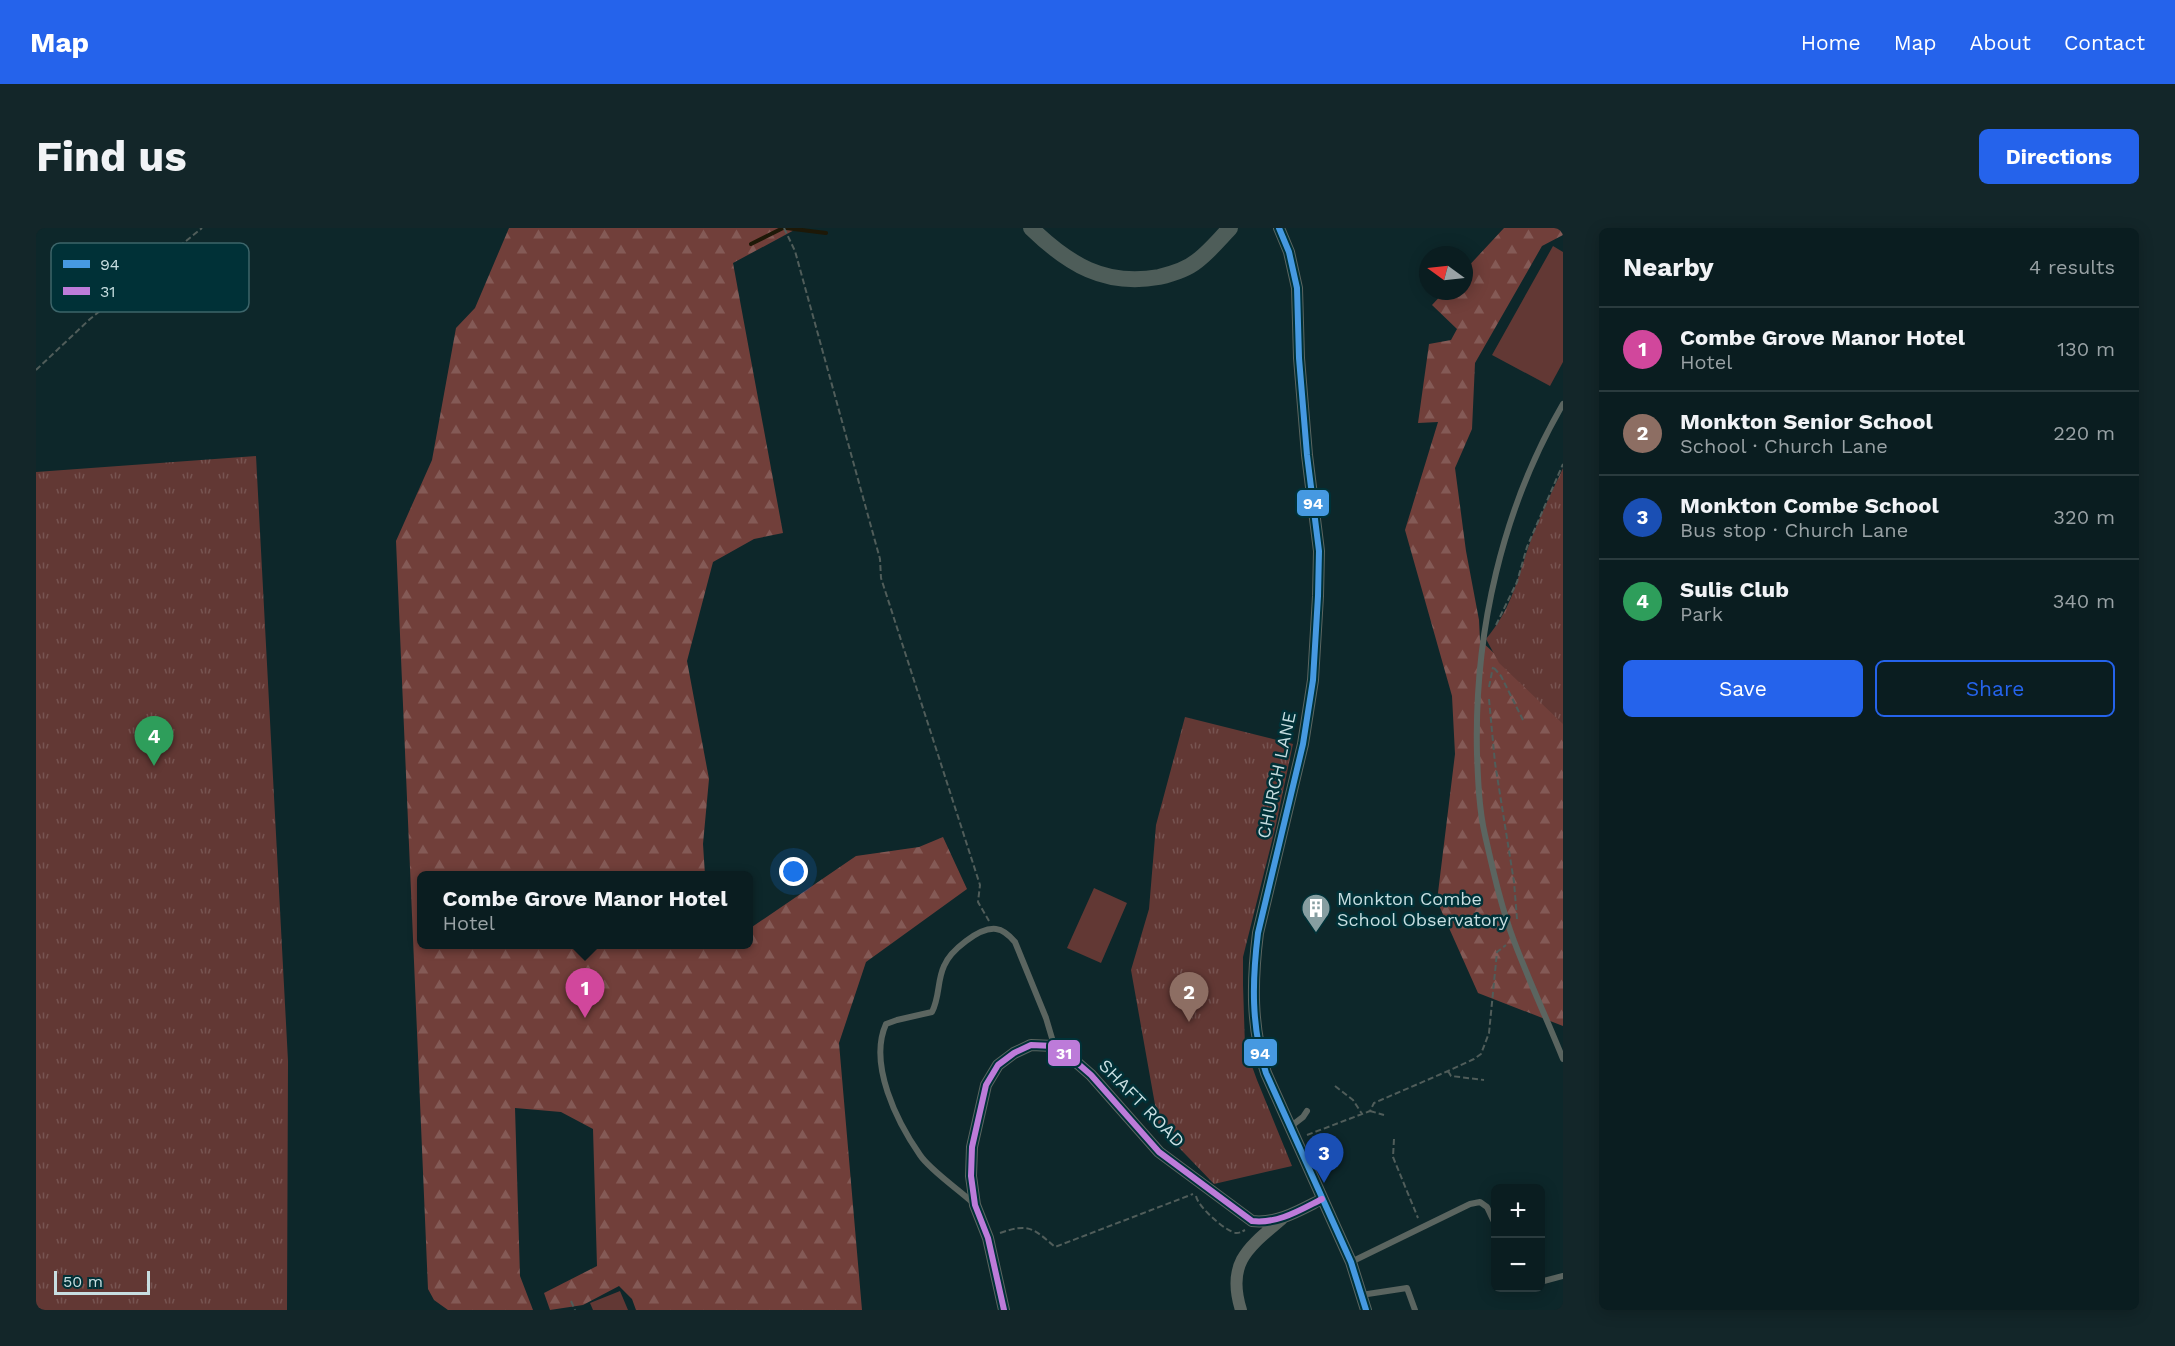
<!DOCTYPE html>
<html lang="en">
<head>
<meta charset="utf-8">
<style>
  :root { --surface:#0a1d20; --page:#132629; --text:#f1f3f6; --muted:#99a2a5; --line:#2a3b3e; --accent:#2563eb }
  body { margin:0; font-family:"Work Sans",sans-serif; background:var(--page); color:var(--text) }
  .controls { position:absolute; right:18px; bottom:18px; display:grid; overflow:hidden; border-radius:9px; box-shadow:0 3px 15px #0003 }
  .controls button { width:54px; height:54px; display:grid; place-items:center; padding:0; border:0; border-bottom:2px solid var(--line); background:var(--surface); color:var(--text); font:30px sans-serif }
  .compass { position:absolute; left:1383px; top:18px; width:54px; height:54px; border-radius:50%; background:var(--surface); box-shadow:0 3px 15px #0003; rotate:285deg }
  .scale { position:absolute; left:18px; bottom:15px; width:96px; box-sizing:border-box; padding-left:6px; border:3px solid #c7dee1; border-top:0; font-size:16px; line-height:21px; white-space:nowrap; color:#c7dee1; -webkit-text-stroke:4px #003137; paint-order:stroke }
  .you { position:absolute; left:758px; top:644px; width:21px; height:21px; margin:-15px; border:4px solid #fff; border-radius:50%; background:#1a73e8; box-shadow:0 0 0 9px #1a73e833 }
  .badge { display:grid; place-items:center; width:39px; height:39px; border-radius:50%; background:var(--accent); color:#fff; font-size:20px; font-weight:700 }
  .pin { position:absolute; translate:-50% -50px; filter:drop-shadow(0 2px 3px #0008) }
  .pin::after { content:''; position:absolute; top:32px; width:21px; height:18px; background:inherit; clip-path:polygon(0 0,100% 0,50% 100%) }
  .popup { position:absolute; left:381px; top:643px; width:336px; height:78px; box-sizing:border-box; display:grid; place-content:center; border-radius:9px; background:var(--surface); filter:drop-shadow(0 2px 4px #0005); font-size:20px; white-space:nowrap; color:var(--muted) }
  .popup b { font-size:22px; color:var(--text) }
  .popup::after { content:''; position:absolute; left:50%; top:100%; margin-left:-12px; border:12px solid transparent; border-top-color:var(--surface) }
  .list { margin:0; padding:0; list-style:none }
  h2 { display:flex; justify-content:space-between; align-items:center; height:78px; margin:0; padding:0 24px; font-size:26px }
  h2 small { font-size:20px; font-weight:400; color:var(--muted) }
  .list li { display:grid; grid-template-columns:39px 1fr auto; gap:18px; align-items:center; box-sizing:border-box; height:84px; padding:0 24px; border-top:2px solid var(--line) }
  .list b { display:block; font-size:22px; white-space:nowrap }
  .list p { margin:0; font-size:20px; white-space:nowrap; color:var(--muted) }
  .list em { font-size:20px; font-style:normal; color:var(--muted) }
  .actions { display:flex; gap:12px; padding:18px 24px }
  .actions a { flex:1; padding:14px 0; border:2px solid var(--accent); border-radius:9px; text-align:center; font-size:21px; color:var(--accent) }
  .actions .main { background:var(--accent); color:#fff }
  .map { position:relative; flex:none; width:1527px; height:1082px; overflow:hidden; border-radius:9px }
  header { display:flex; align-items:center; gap:36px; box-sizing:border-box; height:84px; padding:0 30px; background:var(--accent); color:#fff }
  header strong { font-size:28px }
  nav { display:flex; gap:33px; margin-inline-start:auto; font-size:21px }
  .intro { display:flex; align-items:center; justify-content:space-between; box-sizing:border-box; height:144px; padding:0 36px }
  h1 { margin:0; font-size:42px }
  .button { padding:15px 27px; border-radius:9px; background:var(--accent); color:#fff; font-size:21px; font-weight:700 }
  main { display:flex; gap:36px; padding:0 36px }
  aside { flex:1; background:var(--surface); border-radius:9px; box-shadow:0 3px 15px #0003 }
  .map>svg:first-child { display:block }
  .grass { fill:#623834 }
  .forest { fill:url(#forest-firs) }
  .park { fill:url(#park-tufts) }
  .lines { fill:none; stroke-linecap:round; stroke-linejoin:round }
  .stream { stroke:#1d1807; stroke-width:4 }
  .path { stroke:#505d5a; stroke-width:2; stroke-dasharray:6 3; stroke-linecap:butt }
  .lane { stroke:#5b6560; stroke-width:6 }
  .street { stroke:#5b6560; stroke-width:12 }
  .secondary { stroke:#4e5d59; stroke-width:16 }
  .bus-1-casing { stroke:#003137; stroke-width:10 }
  .bus-2-casing { stroke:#003137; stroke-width:10 }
  .bus-1 { stroke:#4699e1; stroke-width:6 }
  .bus-2 { stroke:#bd7bd9; stroke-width:6 }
  .labels { text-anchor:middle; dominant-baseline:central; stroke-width:5; stroke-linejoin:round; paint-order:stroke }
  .street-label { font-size:18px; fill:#c7dee1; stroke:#003137 }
  .poi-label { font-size:18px; fill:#c7dee1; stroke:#003137; text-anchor:start }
  .key { fill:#003137; stroke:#3c656a; stroke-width:1.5 }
  .key-label { font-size:16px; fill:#c7dee1 }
  .line-badge { stroke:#003137; stroke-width:2 }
  .badge-label { font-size:16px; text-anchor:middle; font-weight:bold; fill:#fff }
</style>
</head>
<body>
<header>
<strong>Map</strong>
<nav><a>Home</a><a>Map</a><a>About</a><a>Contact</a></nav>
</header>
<div class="intro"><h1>Find us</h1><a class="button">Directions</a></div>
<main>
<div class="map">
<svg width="1527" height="1082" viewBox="0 0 1527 1082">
  <defs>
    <pattern id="forest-firs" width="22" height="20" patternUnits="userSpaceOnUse" patternTransform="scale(1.5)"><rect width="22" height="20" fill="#713f3a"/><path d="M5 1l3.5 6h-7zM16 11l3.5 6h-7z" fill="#845a56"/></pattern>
    <pattern id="park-tufts" width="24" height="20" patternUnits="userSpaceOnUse" patternTransform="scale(1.5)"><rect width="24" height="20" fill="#623834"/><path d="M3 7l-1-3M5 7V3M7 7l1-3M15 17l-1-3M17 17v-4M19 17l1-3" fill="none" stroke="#775451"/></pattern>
  </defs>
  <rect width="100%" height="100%" fill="#0d272a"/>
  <path class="grass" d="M 1517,18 L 1527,24 L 1527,134 L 1514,158 L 1456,127 Z
    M 1058,660 L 1091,675 L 1065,735 L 1031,720 Z
    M 584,1063 L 592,1082 L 557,1082 L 554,1075 Z"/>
  <path class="forest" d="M 473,0 L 762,0 L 697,35 L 747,305 L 718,311 L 677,334 L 651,433 L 673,551 L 667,616 L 669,647 L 386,648 L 386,716 L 712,716 L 713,701 L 820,628 L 883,619 L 907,609 L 931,661 L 830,734 L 803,815 L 826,1082 L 600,1082 L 596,1071 L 583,1058 L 547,1077 L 514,1082 L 508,1065 L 561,1038 L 557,901 L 525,884 L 479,880 L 484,1048 L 497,1082 L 412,1082 L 398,1072 L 392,1061 L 360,313 L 396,232 L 420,100 L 439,80 Z
    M 1468,0 L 1527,0 L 1527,7 L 1506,18 L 1439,135 L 1436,201 L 1419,240 L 1430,323 L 1443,392 L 1444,412 L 1527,489 L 1527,798 L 1442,765 L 1401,673 L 1419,526 L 1416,468 L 1369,302 L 1402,194 L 1382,195 L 1393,116 L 1415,112 L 1421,101 L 1396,77 L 1409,63 L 1428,63 L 1428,43 Z"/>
  <path class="park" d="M 220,228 L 252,833 L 251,1082 L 0,1082 L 0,244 Z
    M 1527,240 L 1527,496 L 1463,435 L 1450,411 C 1475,381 1480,355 1492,320 C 1501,293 1515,266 1527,240 Z
    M 1149,489 L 1257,516 L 1240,597 L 1207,729 L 1207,757 L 1209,819 L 1221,852 L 1256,938 L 1178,956 L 1123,899 L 1095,742 L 1113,681 L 1120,597 Z"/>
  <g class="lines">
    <path class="stream" d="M 750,0 L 790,5
      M 715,16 L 747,0"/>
    <path class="path" d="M 748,0 L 759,23 L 844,331 L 845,350 L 944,657 L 942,674 L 953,693
      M 0,142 L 54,91 L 166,0
      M 1460,397 L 1481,354 L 1491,319 L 1527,236
      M 1458,440 L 1465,448 L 1487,492
      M 1453,459 L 1457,439
      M 1453,471 L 1459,535 L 1478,654 L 1481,691
      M 1412,843 L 1415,848 L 1448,852
      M 1299,858 L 1317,872 L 1326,886
      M 1334,883 L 1348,887
      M 1271,907 L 1334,883 L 1338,875 L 1412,843 L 1438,831 L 1445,826 L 1453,805 L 1461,724 L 1470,717
      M 1358,911 L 1357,929 L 1382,990
      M 1160,968 C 1162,979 1189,1003 1200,1005 C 1204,1005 1205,1004 1209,1002
      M 964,1005 C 993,995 997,1000 1019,1019 L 1157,966
      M 535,1073 L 539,1082"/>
    <path class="lane" d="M 1527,176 C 1466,281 1438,405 1441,526 C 1442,552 1443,581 1449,607 C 1457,642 1465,679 1478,713 C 1493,753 1511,791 1527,831
      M 1254,899 L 1267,889 L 1271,883
      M 936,974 C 922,961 894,942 884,927 C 861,894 832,836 850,796 L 861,792 L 896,784 C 904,768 901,753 908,738 C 914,723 943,699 960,701 C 968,702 974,708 979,714 L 1010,790 L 1018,817
      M 1460,1020 L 1460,1029
      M 1315,1034 L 1434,976 L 1444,974 L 1451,979 L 1460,998
      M 1504,1054 L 1527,1048
      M 1325,1067 L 1371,1060 L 1379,1082"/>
    <path class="street" d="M 1243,0 L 1253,24 L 1261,60 L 1263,130 L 1271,227 L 1283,323 L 1282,368 L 1277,452 L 1267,516 L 1222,705 C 1216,753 1215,799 1230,845 L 1315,1034 L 1330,1082
      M 968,1082 L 952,1010 L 939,977 L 935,948 L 936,919 L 950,857 L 962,837 L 978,825 L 995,817 L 1018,818 L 1039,833 L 1055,847 L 1123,924 L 1216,993 C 1242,996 1264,982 1286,971
      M 1205,1082 C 1190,1034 1213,1019 1246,991"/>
    <path class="secondary" d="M 995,0 C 1032,36 1069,59 1123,49 C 1136,46 1150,42 1161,33 C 1173,24 1184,11 1194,0"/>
    <g class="bus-1-casing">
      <path id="bus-1" d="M 1243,0 L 1253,24 L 1261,60 L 1263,130 L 1271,227 L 1283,323 L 1282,368 L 1277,452 L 1267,516 L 1222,705 C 1216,753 1215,799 1230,845 L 1315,1034 L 1330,1082"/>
    </g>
    <g class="bus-2-casing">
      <path id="bus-2" d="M 968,1082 L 952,1010 L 939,977 L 935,948 L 936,919 L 950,857 L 962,837 L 978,825 L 995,817 L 1018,818 L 1039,833 L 1055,847 L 1123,924 L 1216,993 C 1242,996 1264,982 1286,971"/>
    </g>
    <use href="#bus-1" class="bus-1"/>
    <use href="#bus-2" class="bus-2"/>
  </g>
  <defs>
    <g id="building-pin" transform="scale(1.5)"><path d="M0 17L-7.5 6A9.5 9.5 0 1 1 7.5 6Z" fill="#869ea1" stroke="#003137"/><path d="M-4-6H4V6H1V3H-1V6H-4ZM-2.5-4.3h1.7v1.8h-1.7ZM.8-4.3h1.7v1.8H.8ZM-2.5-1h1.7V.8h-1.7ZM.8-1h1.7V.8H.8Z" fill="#fff"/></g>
  </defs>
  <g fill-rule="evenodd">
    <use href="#building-pin" x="1280" y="680"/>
  </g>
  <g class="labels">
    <g class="street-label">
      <text transform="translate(1240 547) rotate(-78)">CHURCH LANE</text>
      <text transform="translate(1106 875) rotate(46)">SHAFT ROAD</text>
    </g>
    <g class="poi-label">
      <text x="1301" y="670">Monkton Combe<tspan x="1301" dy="21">School Observatory</tspan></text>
    </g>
  </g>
  <rect x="15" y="15" width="198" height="69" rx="9" class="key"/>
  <rect x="27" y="32" width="27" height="8" fill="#4699e1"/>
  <rect x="27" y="59" width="27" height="8" fill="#bd7bd9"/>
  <g class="key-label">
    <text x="64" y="42">94</text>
    <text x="64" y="69">31</text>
  </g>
  <g class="line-badge">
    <rect x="1260" y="261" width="34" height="28" rx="6" fill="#4699e1"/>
    <rect x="1207" y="810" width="35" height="29" rx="6" fill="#4699e1"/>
    <rect x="1011" y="811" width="34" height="28" rx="6" fill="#bd7bd9"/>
  </g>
  <g class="badge-label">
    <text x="1277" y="281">94</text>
    <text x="1224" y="831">94</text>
    <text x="1028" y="831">31</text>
  </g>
</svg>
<div class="controls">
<button>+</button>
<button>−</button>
</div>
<svg class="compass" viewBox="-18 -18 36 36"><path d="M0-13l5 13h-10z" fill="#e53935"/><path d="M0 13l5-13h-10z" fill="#99a2a5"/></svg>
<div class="scale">50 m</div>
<div class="you"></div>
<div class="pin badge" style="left:549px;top:790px;background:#d1479c">1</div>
<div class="popup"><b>Combe Grove Manor Hotel</b>Hotel</div>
<div class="pin badge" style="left:1153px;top:794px;background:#8d6e63">2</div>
<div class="pin badge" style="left:1288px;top:955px;background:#1a4fb4">3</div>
<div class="pin badge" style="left:118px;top:538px;background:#2e9e5b">4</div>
</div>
<aside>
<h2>Nearby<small>4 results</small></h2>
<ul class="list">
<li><span class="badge" style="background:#d1479c">1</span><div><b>Combe Grove Manor Hotel</b><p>Hotel</p></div><em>130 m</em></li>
<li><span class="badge" style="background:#8d6e63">2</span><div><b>Monkton Senior School</b><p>School · Church Lane</p></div><em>220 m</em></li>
<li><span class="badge" style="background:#1a4fb4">3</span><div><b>Monkton Combe School</b><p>Bus stop · Church Lane</p></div><em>320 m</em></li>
<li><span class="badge" style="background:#2e9e5b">4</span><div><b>Sulis Club</b><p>Park</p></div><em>340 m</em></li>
</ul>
<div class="actions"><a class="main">Save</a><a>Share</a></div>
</aside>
</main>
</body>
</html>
